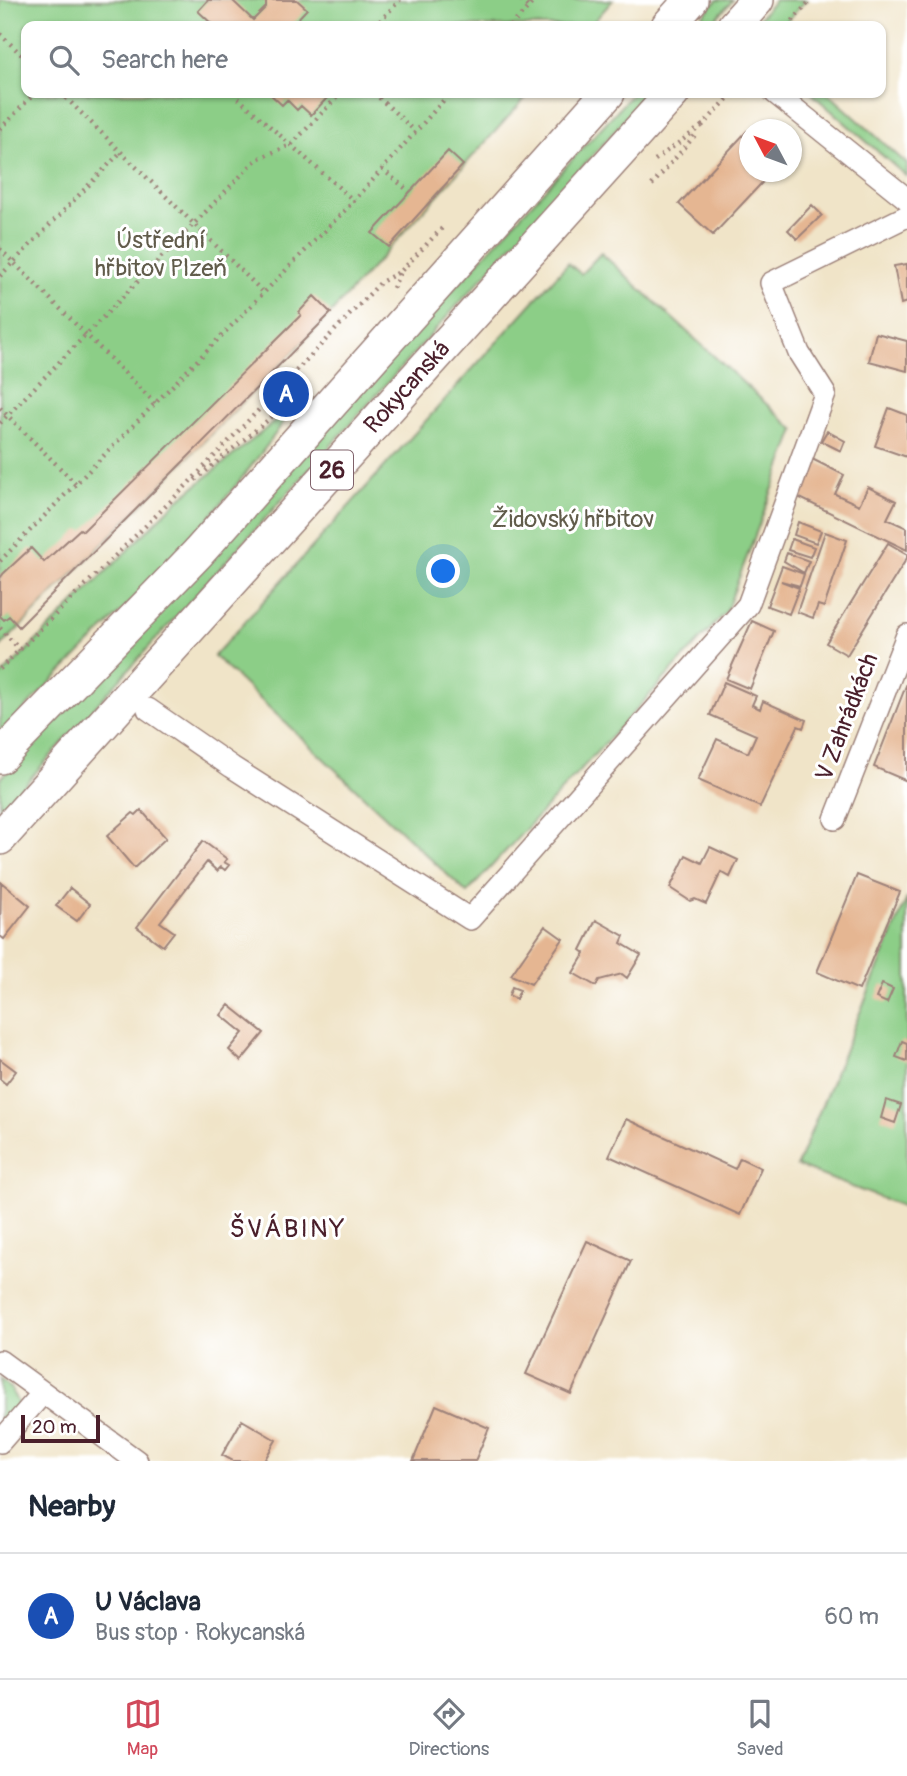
<!DOCTYPE html>
<html lang="en">
<head>
<meta charset="utf-8">
<style>
  :root { --surface:#fff; --page:#f6f6f7; --text:#1f2937; --muted:#747a83; --line:#e0e1e3; --accent:#d1495b }
  body { margin:0; font-family:Pangolin,sans-serif; background:var(--page); color:var(--text) }
  .compass { position:absolute; left:739px; top:119px; width:63px; height:63px; border-radius:50%; background:var(--surface); box-shadow:0 2px 5px #0004; rotate:311deg }
  .scale { position:absolute; left:21px; bottom:18px; width:79px; box-sizing:border-box; padding-left:7px; border:4px solid #4a1f2b; border-top:0; font-size:19px; line-height:24px; white-space:nowrap; color:#4a1f2b; -webkit-text-stroke:5px #fff; paint-order:stroke }
  .you { position:absolute; left:444px; top:572px; width:24px; height:24px; margin:-18px; border:5px solid #fff; border-radius:50%; background:#1a73e8; box-shadow:0 0 0 10px #1a73e833 }
  .badge { display:grid; place-items:center; width:46px; height:46px; border-radius:50%; background:var(--accent); color:#fff; font-size:23px; font-weight:700 }
  .pin { position:absolute; translate:-50% -50%; border:4px solid #fff; box-shadow:0 2px 7px #0006 }
  .list { margin:0; padding:0; list-style:none }
  h2 { display:flex; justify-content:space-between; align-items:center; height:91px; margin:0; padding:0 28px; font-size:30px }
  h2 small { font-size:23px; font-weight:400; color:var(--muted) }
  .list li { display:grid; grid-template-columns:46px 1fr auto; gap:21px; align-items:center; box-sizing:border-box; height:126px; padding:0 28px; border-top:2px solid var(--line) }
  .list b { display:block; font-size:26px; white-space:nowrap }
  .list p { margin:0; font-size:23px; white-space:nowrap; color:var(--muted) }
  .list em { font-size:23px; font-style:normal; color:var(--muted) }
  .icon { flex:none; width:38px; height:38px; fill:none; stroke:currentColor; stroke-width:2; stroke-linecap:round; stroke-linejoin:round }
  .map { position:relative; flex:none; width:907px; height:1461px; overflow:hidden }
  .search { position:absolute; background:var(--surface); box-shadow:0 2px 5px #0004; left:21px; right:21px; top:21px; height:77px; display:flex; align-items:center; gap:18px; box-sizing:border-box; padding:0 24px; border-radius:14px; color:var(--muted); font-size:26px }
  .sheet { height:217px; background:var(--surface) }
  nav { display:flex; justify-content:space-around; align-items:center; box-sizing:border-box; height:98px; border-top:2px solid var(--line); background:var(--surface); font-size:19px; color:var(--muted) }
  nav a { display:grid; justify-items:center; gap:4px }
  nav .on { color:var(--accent) }
  .map>svg:first-child { display:block }
  .green { fill:#8cce87; stroke:#6b7659; stroke-width:2 }
  .building { fill:#e5b692 }
  .lines { fill:none; stroke-linecap:round; stroke-linejoin:round }
  .street-casing { stroke:#9d827a; stroke-width:24 }
  .primary-casing { stroke:#9d827a; stroke-width:36 }
  .path { stroke:#9d827a; stroke-width:4.5; stroke-dasharray:2 5; stroke-linecap:butt }
  .street { stroke:#fff; stroke-width:21 }
  .primary { stroke:#fff; stroke-width:33 }
  .labels { text-anchor:middle; dominant-baseline:central; stroke-width:6; stroke-linejoin:round; paint-order:stroke }
  .shield { fill:#fff; stroke:#80626b; stroke-width:2 }
  .shield-label { font-size:23px; font-weight:bold; fill:#4a1f2b }
  .park-label { font-size:24px; fill:#615c4b; stroke:#fff }
  .street-label { font-size:24px; fill:#4a1f2b; stroke:#fff }
  .neighbourhood-label { font-size:26px; letter-spacing:2px; fill:#4a1f2b; stroke:#fff }
</style>
</head>
<body>
<div class="map">
<svg width="907" height="1461" viewBox="0 0 907 1461">
  <rect width="100%" height="100%" fill="#fff"/>
  <filter id="ink" filterUnits="userSpaceOnUse"><feTurbulence type="fractalNoise" baseFrequency=".0143" numOctaves="2"/><feDisplacementMap in="SourceGraphic" scale="14" xChannelSelector="R" yChannelSelector="G"/><feConvolveMatrix kernelMatrix="1 2 1 2 8 2 1 2 1" color-interpolation-filters="sRGB"/></filter>
  <filter id="wash" filterUnits="userSpaceOnUse"><feTurbulence type="fractalNoise" baseFrequency=".00686" numOctaves="4" result="noise"/><feDisplacementMap in="SourceGraphic" scale="28" xChannelSelector="R" yChannelSelector="G"/><feGaussianBlur stdDeviation="1.57" result="paint"/><feColorMatrix in="noise" values="0 0 0 0 0 0 0 0 0 0 0 0 0 0 0 0 0 1.4 0 .05"/><feComposite in="paint" operator="in"/></filter>
  <g filter="url(#wash)">
    <rect width="100%" height="100%" fill="#f0e4c8"/>
    <path class="green" d="M 0,0 L 613,0 L 590,26 L 26,26 L 26,93 L 530,93 L 331,313 L 0,647 Z
      M 717,0 L 733,0 L 709,26 L 693,26 Z
      M 775,0 L 806,0 L 783,26 L 752,26 Z
      M 633,93 L 649,93 L 0,812 L 0,779 L 92,684 Z
      M 811,93 L 828,93 L 907,164 L 907,177 Z
      M 601,253 L 795,430 L 726,612 L 467,893 L 214,656 L 568,263 L 581,274 Z
      M 295,405 C 215,528 102,629 0,734 L 0,677 L 177,501 Z
      M 907,898 L 907,1208 L 797,1166 Z
      M 0,1379 L 11,1389 L 20,1408 L 0,1436 Z"/>
    <g id="blocks">
      <path class="building" d="M 208,0 L 232,0 L 253,20 L 266,7 L 266,0 L 297,0 L 307,9 L 291,26 L 214,26 L 198,11 Z
        M 269,93 L 326,93 L 329,96 L 311,115 L 301,106 L 297,110 L 287,100 L 282,105 Z
        M 747,131 L 750,133 L 750,172 L 772,172 L 713,235 L 679,204 Z
        M 448,151 L 463,165 L 389,247 L 372,233 Z
        M 812,205 L 822,215 L 797,239 L 788,230 Z
        M 907,264 L 907,302 L 901,304 L 894,266 Z
        M 314,296 L 331,313 L 19,627 L 9,616 L 4,620 L 0,616 L 0,578 L 4,573 L 31,548 L 44,562 L 80,529 L 83,531 L 301,315 L 299,312 Z
        M 876,333 L 907,341 L 907,371 L 869,361 Z
        M 889,408 L 907,415 L 907,457 L 875,446 Z
        M 827,431 L 845,441 L 841,451 L 821,441 Z
        M 812,459 L 844,475 L 835,494 L 859,505 L 868,487 L 896,501 L 887,519 L 907,528 L 907,550 L 798,497 Z
        M 798,522 L 821,531 L 816,543 L 794,535 Z
        M 825,532 L 847,540 L 824,607 L 818,605 L 813,618 L 797,612 Z
        M 792,539 L 814,547 L 810,557 L 788,550 Z
        M 888,543 L 907,554 L 907,558 L 847,655 L 826,643 Z
        M 787,553 L 809,561 L 804,573 L 784,561 Z
        M 782,566 L 804,574 L 800,586 L 781,581 L 799,588 L 789,614 L 767,606 Z
        M 752,621 L 774,631 L 750,689 L 726,679 Z
        M 724,682 L 756,696 L 752,705 L 760,709 L 763,701 L 806,720 L 803,728 L 798,726 L 760,807 L 698,780 L 717,739 L 748,753 L 756,735 L 710,715 Z
        M 907,683 L 907,781 L 874,767 Z
        M 141,810 L 166,838 L 134,868 L 107,836 L 133,813 L 136,815 Z
        M 203,841 L 227,859 L 224,862 L 229,865 L 225,870 L 221,867 L 217,871 L 207,862 L 160,922 L 174,932 L 163,946 L 137,927 Z
        M 710,847 L 738,860 L 730,877 L 721,872 L 706,904 L 695,899 L 690,901 L 670,888 L 686,855 L 702,863 Z
        M 857,875 L 900,892 L 859,990 L 817,972 Z
        M 1,882 L 30,906 L 4,939 L 0,936 Z
        M 70,888 L 90,904 L 77,921 L 56,906 Z
        M 596,920 L 624,936 L 621,943 L 641,955 L 627,978 L 622,974 L 599,980 L 596,986 L 573,973 L 585,953 L 581,950 Z
        M 545,926 L 563,939 L 531,984 L 511,975 Z
        M 882,984 L 893,989 L 887,1003 L 876,998 Z
        M 512,987 L 520,990 L 516,999 L 509,995 Z
        M 229,1005 L 264,1033 L 241,1061 L 229,1050 L 243,1033 L 221,1015 Z
        M 902,1041 L 907,1043 L 907,1061 L 896,1057 Z
        M 0,1059 L 16,1071 L 6,1084 L 0,1079 Z
        M 886,1100 L 901,1105 L 895,1123 L 881,1118 Z
        M 626,1119 L 735,1169 L 740,1158 L 761,1168 L 740,1215 L 609,1156 Z
        M 587,1241 L 631,1261 L 571,1394 L 526,1374 Z
        M 436,1405 L 489,1428 L 475,1461 L 413,1461 Z
        M 242,1420 L 276,1440 L 264,1461 L 233,1461 L 222,1455 Z"/>
    </g>
  </g>
  <g filter="url(#ink)">
    <use href="#blocks" fill-opacity="0" stroke="#9d827a" stroke-width="2"/>
    <g class="lines">
      <g class="street-casing">
        <path id="street" d="M 775,93 L 907,199
          M 148,709 L 232,767 L 470,919 L 748,605 L 825,394 L 799,353 L 771,283 L 907,216
          M 835,819 L 907,635
          M 0,1361 L 137,1461
          M 0,1442 L 42,1394"/>
      </g>
      <g class="primary-casing">
        <path id="primary" d="M 668,26 L 691,0
          M 734,26 L 757,0
          M 0,757 L 197,554 L 608,93
          M 0,838 L 673,93"/>
      </g>
      <path class="path" d="M 521,0 L 528,7
        M 318,25 L 319,26
        M 375,26 L 400,0
        M 511,26 L 535,0
        M 788,26 L 811,0
        M 0,34 L 26,59
        M 61,93 L 264,293
        M 374,93 L 415,131
        M 238,98 L 354,201
        M 702,126 L 733,93
        M 0,129 L 35,93
        M 655,160 L 703,125
        M 382,169 L 410,192
        M 652,185 L 697,133
        M 0,249 L 155,403
        M 0,276 L 121,152
        M 393,288 L 401,271
        M 0,408 L 76,484
        M 0,423 L 257,159 L 291,145 L 341,93
        M 195,480 L 291,401
        M 0,561 L 354,201 L 450,93
        M 0,628 L 20,650
        M 0,669 L 183,489 L 381,282 L 401,271 L 445,225"/>
      <use href="#street" class="street"/>
      <use href="#primary" class="primary"/>
    </g>
  </g>
  <g class="labels">
    <rect class="shield" x="311" y="450.5" width="42" height="39" rx="5"/>
    <g class="shield-label">
      <text x="332" y="470">26</text>
    </g>
    <g class="park-label">
      <text x="161" y="240">Ústřední<tspan x="161" dy="28">hřbitov Plzeň</tspan></text>
      <text x="573" y="519">Židovský hřbitov</text>
    </g>
    <g class="street-label">
      <text transform="translate(407 387) rotate(-48)">Rokycanská</text>
      <text transform="translate(847 717) rotate(-69)">V Zahrádkách</text>
    </g>
    <g class="neighbourhood-label">
      <text x="288" y="1229">ŠVÁBINY</text>
    </g>
  </g>
</svg>
<svg class="compass" viewBox="-18 -18 36 36"><path d="M0-13l5 13h-10z" fill="#e53935"/><path d="M0 13l5-13h-10z" fill="#747a83"/></svg>
<div class="scale">20 m</div>
<div class="you"></div>
<div class="pin badge" style="left:286px;top:394px;background:#1a4fb4">A</div>
<div class="search"><svg class="icon" aria-label="search" viewBox="0 0 24 24"><circle cx="10" cy="10" r="6"/><path d="M15 15l6 6"/></svg>Search here</div>
</div>
<section class="sheet">
<h2>Nearby<small></small></h2>
<ul class="list">
<li><span class="badge" style="background:#1a4fb4">A</span><div><b>U Václava</b><p>Bus stop · Rokycanská</p></div><em>60 m</em></li>
</ul>
</section>
<nav>
<a class="on"><svg class="icon" aria-label="map" viewBox="0 0 24 24"><path d="M3 6l6-2 6 2 6-2v14l-6 2-6-2-6 2zM9 4v14M15 6v14"/></svg>Map</a>
<a><svg class="icon" aria-label="directions" viewBox="0 0 24 24"><path d="M12 3l9 9-9 9-9-9zM9 14v-3h6M13 9l2 2-2 2"/></svg>Directions</a>
<a><svg class="icon" aria-label="saved" viewBox="0 0 24 24"><path d="M7 4h10v16l-5-4-5 4z"/></svg>Saved</a>
</nav>
</body>
</html>
